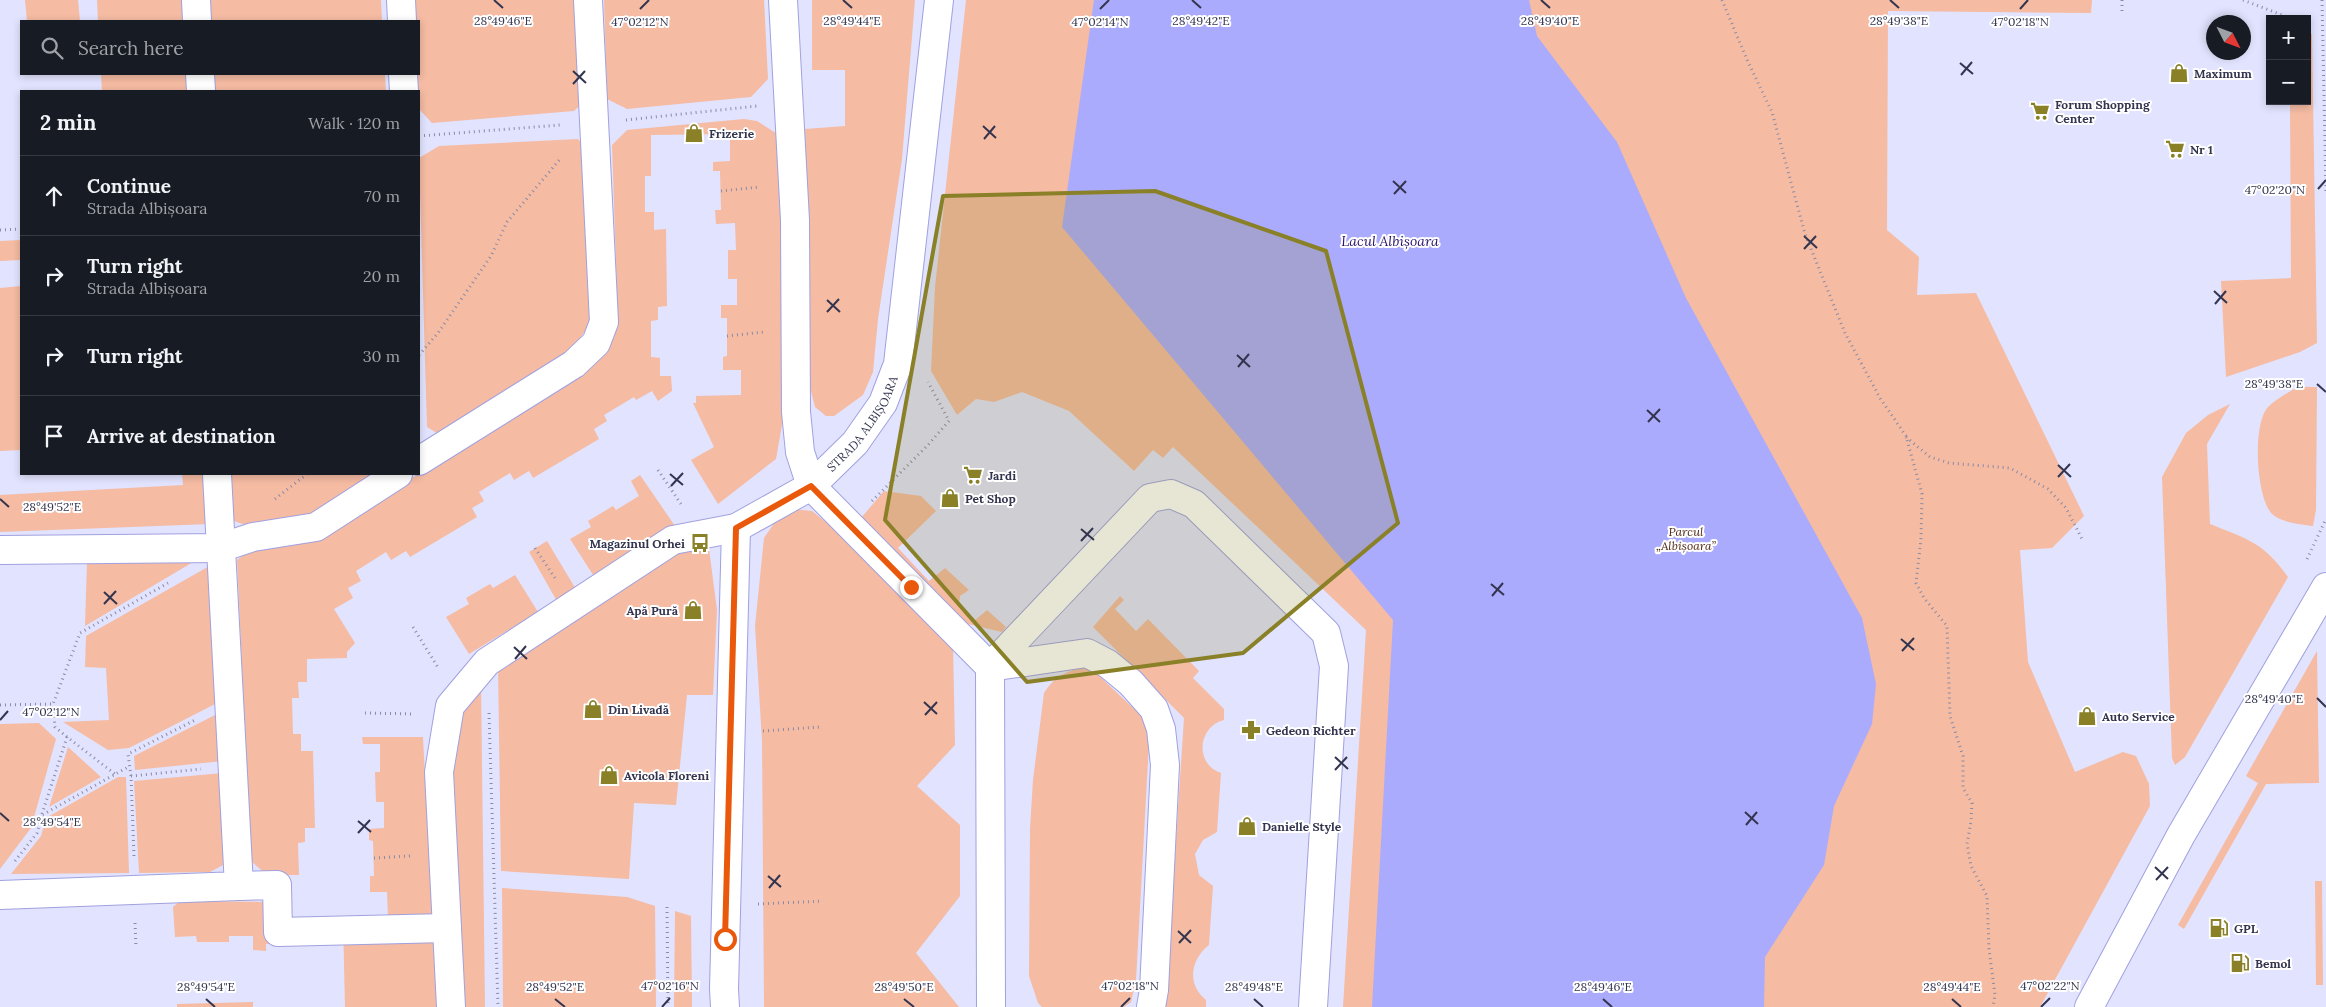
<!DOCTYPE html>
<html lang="en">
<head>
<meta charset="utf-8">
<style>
  :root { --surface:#171b24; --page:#242831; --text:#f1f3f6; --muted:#9ea1a6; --line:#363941 }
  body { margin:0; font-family:Lora,serif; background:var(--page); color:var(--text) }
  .controls { position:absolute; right:15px; top:15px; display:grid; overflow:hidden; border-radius:0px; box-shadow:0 2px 8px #0003 }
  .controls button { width:45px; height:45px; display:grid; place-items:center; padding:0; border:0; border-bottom:1px solid var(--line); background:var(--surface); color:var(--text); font:25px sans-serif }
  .compass { position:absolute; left:2206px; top:15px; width:45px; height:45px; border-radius:50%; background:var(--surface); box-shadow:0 2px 8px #0003; rotate:132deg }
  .stop { position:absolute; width:15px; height:15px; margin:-11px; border:4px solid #ea580c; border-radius:50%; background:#fff }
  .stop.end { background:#ea580c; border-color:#fff; box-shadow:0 1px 5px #0008 }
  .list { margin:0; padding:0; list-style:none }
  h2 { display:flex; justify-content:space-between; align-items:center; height:65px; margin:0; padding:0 20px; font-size:21px }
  h2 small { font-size:16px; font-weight:400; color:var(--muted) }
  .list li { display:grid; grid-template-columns:32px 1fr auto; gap:15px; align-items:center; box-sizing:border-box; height:80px; padding:0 20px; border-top:1px solid var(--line) }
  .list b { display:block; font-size:19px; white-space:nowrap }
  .list p { margin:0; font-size:16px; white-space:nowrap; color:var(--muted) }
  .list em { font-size:16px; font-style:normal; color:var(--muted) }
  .icon { flex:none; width:28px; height:28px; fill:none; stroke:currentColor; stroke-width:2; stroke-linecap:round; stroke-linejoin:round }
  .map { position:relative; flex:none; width:2326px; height:1007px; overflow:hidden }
  .search { position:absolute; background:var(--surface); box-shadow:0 2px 8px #0003; left:20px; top:20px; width:400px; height:55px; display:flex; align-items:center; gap:12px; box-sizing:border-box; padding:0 18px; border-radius:0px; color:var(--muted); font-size:19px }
  .panel { position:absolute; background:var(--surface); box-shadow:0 2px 8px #0003; left:20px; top:90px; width:400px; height:385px; border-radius:0px }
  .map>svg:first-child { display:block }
  .green { fill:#f5bba3 }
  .water { fill:#ababfd }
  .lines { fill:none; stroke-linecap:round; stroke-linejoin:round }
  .minor-casing { stroke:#a0a1df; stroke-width:30 }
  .major-casing { stroke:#a0a1df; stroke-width:30 }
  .path { stroke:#8a8ba5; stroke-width:3; stroke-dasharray:1 4; stroke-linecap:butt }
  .minor { stroke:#fff; stroke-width:28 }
  .major { stroke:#fff; stroke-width:28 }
  .route { stroke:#ea580c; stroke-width:6 }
  .marked { fill:#898027; fill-opacity:0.2; stroke:#898027; stroke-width:4; stroke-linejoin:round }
  .ticks { fill:none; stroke:#33344e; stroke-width:2 }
  .labels { text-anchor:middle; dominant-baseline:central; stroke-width:4; stroke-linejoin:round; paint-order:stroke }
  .poi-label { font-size:12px; font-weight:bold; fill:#33344e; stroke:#fff; text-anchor:start }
  .street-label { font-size:12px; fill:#33344e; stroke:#fff }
  .park-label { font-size:12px; font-style:italic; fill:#512714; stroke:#fff }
  .water-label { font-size:14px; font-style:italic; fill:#28146c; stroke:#fff }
  .ticks-label { font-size:12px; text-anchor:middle; fill:#33344e; stroke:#fff; stroke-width:4; stroke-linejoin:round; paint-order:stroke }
</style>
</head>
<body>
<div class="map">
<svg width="2326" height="1007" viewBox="0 0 2326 1007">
  <rect width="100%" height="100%" fill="#e2e3fe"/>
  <path class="green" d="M 25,0 L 78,0 L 80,21 L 27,21 Z
    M 97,0 L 188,0 L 189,21 L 98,21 Z
    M 206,0 L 381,0 L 382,21 L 207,21 Z
    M 409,0 L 587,0 L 593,93 L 574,111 L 432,123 L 419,109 L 419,91 L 413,91 L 412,74 L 419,74 L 419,21 L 410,21 Z
    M 604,0 L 764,0 L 768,79 L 751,97 L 627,109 L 607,99 Z
    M 812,0 L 915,0 L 902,159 L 878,319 L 873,372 L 863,395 L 834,416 L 826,416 L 815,407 L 810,387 L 805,129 L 845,126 L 845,70 L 812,70 Z
    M 966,0 L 2092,0 L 2091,13 L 1888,11 L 1887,230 L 1919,257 L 1917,295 L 1976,293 L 2084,516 L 2052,548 L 2020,550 L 2028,662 L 2075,772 L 2123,752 L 2136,756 L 2149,784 L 2150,806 L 2040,1007 L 1343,1007 L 1366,630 L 1173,447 L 1163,458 L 1153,450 L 1134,471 L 1069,411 L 1022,392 L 994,402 L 976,399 L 957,415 L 931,371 L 935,287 Z
    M 2312,34 L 2317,343 L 2300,352 L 2226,377 L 2221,281 L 2291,278 L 2290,101 L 2307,101 L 2307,36 Z
    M 101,74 L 192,74 L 193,91 L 102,91 Z
    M 210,74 L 385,74 L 386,91 L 211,91 Z
    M 744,119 L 757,121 L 779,135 L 785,386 L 784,413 L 776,459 L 718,504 L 691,460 L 714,447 L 693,403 L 696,403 L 696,396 L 741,395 L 741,370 L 723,370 L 723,357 L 727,356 L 727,318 L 721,318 L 721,305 L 737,305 L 737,279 L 728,279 L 728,250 L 736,250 L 735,223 L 716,224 L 715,210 L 721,210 L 720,171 L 713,171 L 713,162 L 730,161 L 730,134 L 651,135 L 651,176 L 645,176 L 645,212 L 654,212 L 654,230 L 666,229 L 667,306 L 658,307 L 658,320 L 651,321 L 651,357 L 660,358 L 660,376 L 671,376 L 672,391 L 658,401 L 652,391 L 636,400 L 634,397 L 604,415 L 607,421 L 594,429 L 599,439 L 533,478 L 529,471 L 514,480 L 510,473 L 479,492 L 484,501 L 472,508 L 477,517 L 410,557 L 406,551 L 391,560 L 386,552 L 356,571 L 361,581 L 348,588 L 353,598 L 334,609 L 355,643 L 347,652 L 347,658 L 307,659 L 307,682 L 298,682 L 299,698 L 292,698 L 293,734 L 301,734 L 301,751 L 313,751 L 315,828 L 305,828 L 305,842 L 298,843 L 299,875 L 267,875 L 251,861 L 237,560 L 251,549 L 281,547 L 325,533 L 596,362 L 609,344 L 618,324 L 612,145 L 627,130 Z
    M 578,139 L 591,156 L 592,321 L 573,348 L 440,435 L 427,427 L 419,158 L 439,146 Z
    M 21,240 L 21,260 L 0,261 L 0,241 Z
    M 21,286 L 21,450 L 0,451 L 0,288 Z
    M 2317,387 L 2316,510 L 2313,526 C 2301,524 2282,523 2272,514 C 2256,497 2252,424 2268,407 C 2274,401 2289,391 2297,388 C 2303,386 2311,387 2317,387 Z
    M 2230,404 L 2207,444 L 2210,524 C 2249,540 2263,542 2288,577 L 2185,757 L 2175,765 L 2172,758 L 2162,477 L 2186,433 L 2208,415 Z
    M 182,474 L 208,474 L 210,524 L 0,532 L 0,495 L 183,485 Z
    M 229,474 L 372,474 L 302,521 L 254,528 L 231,520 Z
    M 640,475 L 675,526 L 595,578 L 570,539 L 591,527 L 588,521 L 613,506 L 616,510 L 639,496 L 631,481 Z
    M 884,491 L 921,496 L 936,511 L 898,548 L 929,581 L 945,568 L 969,590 L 960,596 L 959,605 L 974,621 L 987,610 L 1006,627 L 1002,632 L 968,624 L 861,518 Z
    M 792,509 L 812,511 L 848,540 L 953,645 L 955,745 L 917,786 L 960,825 L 960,896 L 916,953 L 959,1007 L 764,1007 L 762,741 L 755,626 L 764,538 L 775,522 Z
    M 547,541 L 577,591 L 558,603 L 529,552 Z
    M 701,545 L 709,549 L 717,610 L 713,695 L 687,695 L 676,805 L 634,803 L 629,879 L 501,871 L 498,666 L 682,546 Z
    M 205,555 L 85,626 L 87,561 Z
    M 213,564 L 221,701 L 129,748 L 108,750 L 63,722 L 109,720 L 106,668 L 85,667 L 86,636 Z
    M 515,575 L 538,612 L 469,654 L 446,617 L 469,604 L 466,598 L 490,584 L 493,588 Z
    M 1120,596 L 1124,600 L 1115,609 L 1136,631 L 1148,619 L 1199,671 L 1193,678 L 1224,709 L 1224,720 C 1198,726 1194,764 1221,773 L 1217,832 L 1203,840 L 1195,854 L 1199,875 L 1213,886 L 1209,945 C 1191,959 1186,984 1206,1000 L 1206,1007 L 1165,1007 L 1184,718 L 1093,627 Z
    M 2317,651 L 2319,783 L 2266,784 L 2184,929 L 2178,925 L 2258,783 L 2246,776 Z
    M 1087,668 L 1097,674 L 1150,724 L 1136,981 L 1131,1002 L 1124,1007 L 1042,1007 L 1038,1003 L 1029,976 L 1030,829 L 1033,780 L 1044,693 C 1054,677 1067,669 1087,668 Z
    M 481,681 L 485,1007 L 463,1007 L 458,933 L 451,730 Z
    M 221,712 L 223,761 L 135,770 L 134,756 Z
    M 39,723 L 56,739 L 31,828 L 0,869 L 0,724 Z
    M 362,737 L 423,737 L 437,1007 L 345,1007 L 343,920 L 388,918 L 387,892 L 370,892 L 370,876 L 374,876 L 373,841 L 369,840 L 369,829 L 384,828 L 384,802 L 376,802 L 375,772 L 380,772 L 380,744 L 363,744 Z
    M 68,747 L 101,777 L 49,807 Z
    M 223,773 L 227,863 L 210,872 L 139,873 L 134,781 Z
    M 118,777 L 126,777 L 129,873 L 11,874 L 41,836 L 46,818 Z
    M 2315,881 L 2322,881 L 2323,985 L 2316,985 Z
    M 502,888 L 627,897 L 655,906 L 656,1007 L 503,1007 Z
    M 180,901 L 273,902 L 274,944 L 266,944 L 266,951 L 253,950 L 253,936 L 229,936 L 229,942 L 197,942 L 196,936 L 175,937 L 173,907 Z
    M 675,911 L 691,916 L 692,1007 L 674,1007 Z
    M 253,1002 L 253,1007 L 177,1007 L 177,1004 Z"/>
  <path class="water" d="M 1094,0 L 1529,0 L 1537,36 L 1617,142 L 1686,298 L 1862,618 L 1876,684 L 1872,724 L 1834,806 L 1824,865 L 1765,957 L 1764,1007 L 1372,1007 L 1393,620 L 1062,227 Z"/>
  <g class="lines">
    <g class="minor-casing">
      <g id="minor">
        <path d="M 196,0 L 197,21"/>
        <path d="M 401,0 L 402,21"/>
        <path d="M 783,0 L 795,220 L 796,412 L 800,452 L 811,486 L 990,667"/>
        <path d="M 200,74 L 201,91"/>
        <path d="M 403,74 L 404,91"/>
        <path d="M 419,461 L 574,364 L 596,343 L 604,322 L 588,0"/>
        <path d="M 0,550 L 220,548 L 253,537 L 316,527 L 398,474"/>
        <path d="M 990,667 L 1087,653 L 1108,664 L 1131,683 L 1154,709 L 1161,729 L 1165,765 L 1154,990 L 1151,1007"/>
        <path d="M 239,886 L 277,885 L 278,932 L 447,928"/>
        <path d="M 0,895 L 239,886 L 217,474"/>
        <path id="s1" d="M 451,1007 L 439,772 L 450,706 L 487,662 L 673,540 L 736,528 L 811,486 L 855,443 L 883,403 L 898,364 L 939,0"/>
        <path d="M 725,1007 L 724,989 L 736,528"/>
        <path d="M 991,1007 L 990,667 L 1150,498 L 1171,494 L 1194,504 L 1326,633 L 1334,666 L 1313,1007"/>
      </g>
    </g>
    <g class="major-casing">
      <path id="major" d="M 2089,1007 L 2181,835 L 2326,587"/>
    </g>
    <path class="path" d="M 1722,0 L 1748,62 L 1772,112 L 1805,234 L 1845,333 L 1880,398 L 1906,436 L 1922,494 L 1921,539 L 1916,583 L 1924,598 L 1947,626 L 1950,716 L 1963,756 L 1963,788 L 1972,803 L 1971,821 L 1967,844 L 1971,866 L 1987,896 L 1989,949 L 1995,995 L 1993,1007
      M 2122,0 L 2122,13
      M 2243,0 L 2282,15
      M 2322,0 L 2326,192
      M 626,120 L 757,106
      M 419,136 L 560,125
      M 721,191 L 760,187
      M 0,230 L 21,229
      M 727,336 L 764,332
      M 419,355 L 438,333 L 491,256 L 507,222 L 561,158
      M 1906,437 L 1930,457 L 1949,463 L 2010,468 L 2048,489 L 2066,508 L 2083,541
      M 658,470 L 681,504
      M 275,499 L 307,474
      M 872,501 L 928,445 L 949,421 L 928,382
      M 535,548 L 555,578
      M 2307,559 L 2326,519
      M 413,627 L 439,669
      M 0,705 L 53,704
      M 365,713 L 415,714
      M 489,713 L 498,1007
      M 763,731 L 820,727
      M 67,737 L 55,727 L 53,704 L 80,633 L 168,583
      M 131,776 L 128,754 L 197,719
      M 42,814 L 67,737 L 115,774
      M 134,856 L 131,776 L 201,769
      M 374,858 L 410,856
      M 15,861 L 37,833 L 42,815 L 130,766
      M 758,904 L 823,901
      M 667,907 L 668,1007
      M 135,923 L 136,947"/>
    <use href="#minor" class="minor"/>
    <use href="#major" class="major"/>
  </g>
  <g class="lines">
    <path class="route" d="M 725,939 L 736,528 L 811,486 L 911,587"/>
  </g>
  <path class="marked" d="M 1155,191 L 1326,251 L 1398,523 L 1243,653 L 1027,682 L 885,520 L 943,196 Z"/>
  <path class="ticks" d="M 494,0 L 503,8M 843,0 L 852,8M 1192,0 L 1201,8M 1541,0 L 1550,8M 1890,0 L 1899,8M 640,9 L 649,0M 1100,9 L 1109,0M 2020,9 L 2028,0M 1960,63 L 1973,74M 573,71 L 586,83M 1961,75 L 1972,62M 573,84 L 585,71M 983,126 L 996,138M 984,139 L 995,126M 1393,181 L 1406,193M 2318,189 L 2326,180M 1394,194 L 1406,181M 1804,236 L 1817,248M 1804,249 L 1816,236M 2214,291 L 2227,303M 827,300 L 840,312M 2215,304 L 2226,291M 827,312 L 839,299M 1237,355 L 1250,367M 1238,367 L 1249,354M 2317,384 L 2326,392M 1647,410 L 1660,422M 1648,422 L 1660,409M 2058,465 L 2071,477M 670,474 L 683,485M 2058,477 L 2070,464M 671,486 L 683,473M 0,499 L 9,507M 1081,529 L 1094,540M 1081,541 L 1093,528M 1491,584 L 1504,595M 104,592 L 117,604M 1492,596 L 1503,583M 104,604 L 116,591M 1901,639 L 1914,650M 514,647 L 527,659M 1902,651 L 1914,638M 515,659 L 526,646M 2317,698 L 2326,707M 924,702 L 937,714M 925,715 L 937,702M 0,720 L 8,711M 1335,757 L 1348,769M 1335,770 L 1347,757M 1745,812 L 1758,824M 0,813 L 9,821M 358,821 L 371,832M 1746,825 L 1757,812M 358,833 L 370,820M 2155,867 L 2168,879M 768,876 L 781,887M 2156,880 L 2168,867M 769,888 L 780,875M 1178,931 L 1191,943M 1179,943 L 1191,930M 206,999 L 215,1007M 555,999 L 565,1007M 904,999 L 914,1007M 1254,999 L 1263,1007M 1603,999 L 1612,1007M 1952,999 L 1961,1007M 662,1007 L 670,998M 1121,1007 L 1130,998M 2041,1007 L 2050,998"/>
  <defs>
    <g id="shop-bare" transform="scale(1.5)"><path d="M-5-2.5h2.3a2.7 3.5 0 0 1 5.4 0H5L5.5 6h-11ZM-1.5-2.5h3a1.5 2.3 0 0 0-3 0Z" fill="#898027" stroke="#fff" stroke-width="2.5" paint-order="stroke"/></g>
    <g id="supermarket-bare" transform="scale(1.5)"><path d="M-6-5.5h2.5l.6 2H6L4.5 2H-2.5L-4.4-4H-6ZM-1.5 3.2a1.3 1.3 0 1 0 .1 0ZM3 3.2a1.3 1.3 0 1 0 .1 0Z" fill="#898027" stroke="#fff" stroke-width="2.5" paint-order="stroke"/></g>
    <g id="bus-bare" transform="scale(1.5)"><path d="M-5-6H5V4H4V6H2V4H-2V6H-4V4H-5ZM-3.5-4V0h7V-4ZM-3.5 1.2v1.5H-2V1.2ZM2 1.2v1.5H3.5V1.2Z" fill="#898027" stroke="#fff" stroke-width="2.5" paint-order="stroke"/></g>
    <g id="pharmacy-bare" transform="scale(1.5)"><path d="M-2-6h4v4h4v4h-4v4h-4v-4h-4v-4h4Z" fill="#898027" stroke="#fff" stroke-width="2.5" paint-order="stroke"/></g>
    <g id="fuel-bare" transform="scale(1.5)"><path d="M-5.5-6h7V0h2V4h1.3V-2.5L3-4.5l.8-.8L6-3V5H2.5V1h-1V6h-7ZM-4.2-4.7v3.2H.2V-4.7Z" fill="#898027" stroke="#fff" stroke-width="2.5" paint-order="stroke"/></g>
  </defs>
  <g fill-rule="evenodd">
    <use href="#shop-bare" x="2179" y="73"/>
    <use href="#supermarket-bare" x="2040" y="111"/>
    <use href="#shop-bare" x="694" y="133"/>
    <use href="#supermarket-bare" x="2175" y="149"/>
    <use href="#supermarket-bare" x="973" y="475"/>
    <use href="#shop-bare" x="950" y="498"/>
    <use href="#bus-bare" x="700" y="543"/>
    <use href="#shop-bare" x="693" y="610"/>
    <use href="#shop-bare" x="593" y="709"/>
    <use href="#shop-bare" x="2087" y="716"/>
    <use href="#pharmacy-bare" x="1251" y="730"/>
    <use href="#shop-bare" x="609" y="775"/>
    <use href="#shop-bare" x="1247" y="826"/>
    <use href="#fuel-bare" x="2219" y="928"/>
    <use href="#fuel-bare" x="2240" y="963"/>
  </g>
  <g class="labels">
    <g class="poi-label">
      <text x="2194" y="73">Maximum</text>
      <text x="2055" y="104">Forum Shopping<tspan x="2055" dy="14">Center</tspan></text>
      <text x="709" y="133">Frizerie</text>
      <text x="2190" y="149">Nr 1</text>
      <text x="988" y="475">Jardi</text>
      <text x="965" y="498">Pet Shop</text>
      <text x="685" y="543" text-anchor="end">Magazinul Orhei</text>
      <text x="678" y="610" text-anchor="end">Apă Pură</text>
      <text x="608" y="709">Din Livadă</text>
      <text x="2102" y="716">Auto Service</text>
      <text x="1266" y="730">Gedeon Richter</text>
      <text x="624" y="775">Avicola Floreni</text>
      <text x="1262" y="826">Danielle Style</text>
      <text x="2234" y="928">GPL</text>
      <text x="2255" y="963">Bemol</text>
    </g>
    <g class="street-label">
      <text stroke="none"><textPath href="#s1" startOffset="814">STRADA ALBIȘOARA</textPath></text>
    </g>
    <g class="park-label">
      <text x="1686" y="531">Parcul<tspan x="1686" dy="14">„Albișoara”</tspan></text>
    </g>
    <g class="water-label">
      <text x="1390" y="241">Lacul Albișoara</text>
    </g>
  </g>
  <g class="ticks-label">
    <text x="1550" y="25">28°49'40"E</text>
    <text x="1899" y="25">28°49'38"E</text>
    <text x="503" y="25">28°49'46"E</text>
    <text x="852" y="25">28°49'44"E</text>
    <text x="1201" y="25">28°49'42"E</text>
    <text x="640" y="26">47°02'12"N</text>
    <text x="2020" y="26">47°02'18"N</text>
    <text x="1100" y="26">47°02'14"N</text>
    <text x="2275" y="194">47°02'20"N</text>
    <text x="2274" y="388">28°49'38"E</text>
    <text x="52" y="511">28°49'52"E</text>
    <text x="2274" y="703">28°49'40"E</text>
    <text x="51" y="716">47°02'12"N</text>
    <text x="52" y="826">28°49'54"E</text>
    <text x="670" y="990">47°02'16"N</text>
    <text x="1130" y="990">47°02'18"N</text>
    <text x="2050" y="990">47°02'22"N</text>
    <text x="206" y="991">28°49'54"E</text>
    <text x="555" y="991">28°49'52"E</text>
    <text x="904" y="991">28°49'50"E</text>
    <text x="1254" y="991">28°49'48"E</text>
    <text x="1603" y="991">28°49'46"E</text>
    <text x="1952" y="991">28°49'44"E</text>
  </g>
</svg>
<div class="controls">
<button>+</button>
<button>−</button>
</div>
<svg class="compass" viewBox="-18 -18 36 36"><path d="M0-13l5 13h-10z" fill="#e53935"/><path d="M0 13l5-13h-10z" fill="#9ea1a6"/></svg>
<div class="stop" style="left:725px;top:939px"></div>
<div class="stop end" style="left:911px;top:587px"></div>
<div class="search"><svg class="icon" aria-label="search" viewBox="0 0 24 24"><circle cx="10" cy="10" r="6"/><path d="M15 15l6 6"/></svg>Search here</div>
<section class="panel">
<h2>2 min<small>Walk · 120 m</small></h2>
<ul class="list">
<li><svg class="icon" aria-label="ahead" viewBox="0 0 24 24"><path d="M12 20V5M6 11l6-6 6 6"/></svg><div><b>Continue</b><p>Strada Albișoara</p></div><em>70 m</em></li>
<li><svg class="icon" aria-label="right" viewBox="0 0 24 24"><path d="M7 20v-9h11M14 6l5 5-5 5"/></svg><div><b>Turn right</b><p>Strada Albișoara</p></div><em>20 m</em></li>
<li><svg class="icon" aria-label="right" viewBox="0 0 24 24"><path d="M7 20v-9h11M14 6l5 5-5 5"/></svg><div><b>Turn right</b></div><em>30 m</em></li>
<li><svg class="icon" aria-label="arrive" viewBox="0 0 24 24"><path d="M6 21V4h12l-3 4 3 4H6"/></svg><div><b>Arrive at destination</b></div></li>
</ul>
</section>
</div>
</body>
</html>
